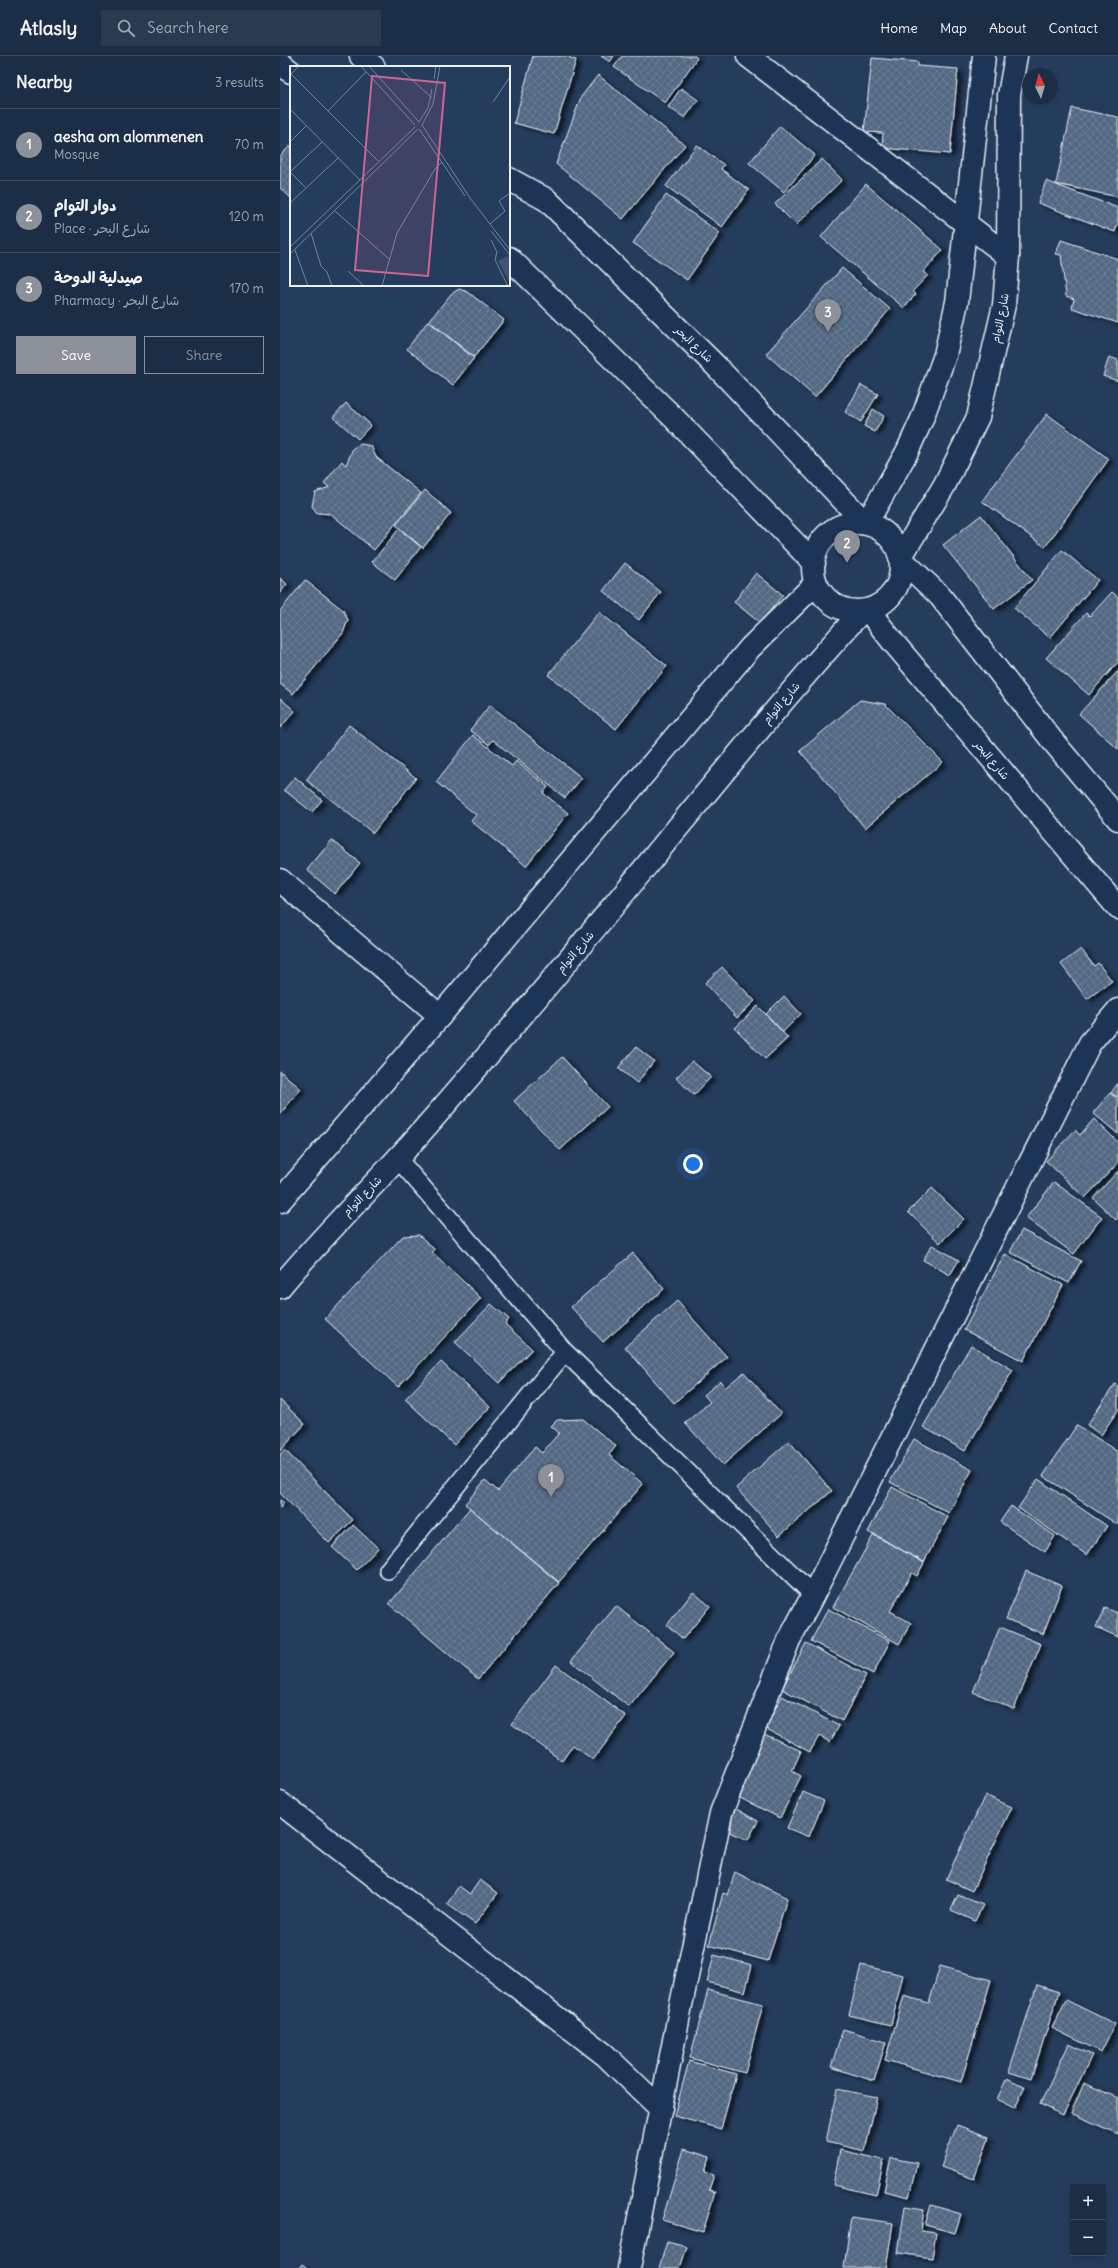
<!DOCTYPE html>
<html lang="en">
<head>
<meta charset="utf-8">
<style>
  :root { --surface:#1c2e46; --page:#293a51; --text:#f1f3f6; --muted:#a0a8b3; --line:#3a4a5f; --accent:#8c9099 }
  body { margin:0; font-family:Delius,"Playpen Sans Arabic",sans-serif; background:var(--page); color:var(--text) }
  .controls { position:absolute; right:12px; bottom:12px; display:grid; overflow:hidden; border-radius:0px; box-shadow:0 2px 6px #0003 }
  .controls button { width:36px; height:36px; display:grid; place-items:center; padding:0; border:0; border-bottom:1px solid var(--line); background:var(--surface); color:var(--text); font:20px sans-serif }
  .compass { position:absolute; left:742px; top:12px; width:36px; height:36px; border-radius:50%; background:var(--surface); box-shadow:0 2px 6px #0003; rotate:355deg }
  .you { position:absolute; left:413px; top:1108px; width:14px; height:14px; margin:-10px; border:3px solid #fff; border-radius:50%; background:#1a73e8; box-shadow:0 0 0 6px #1a73e833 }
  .badge { display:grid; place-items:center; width:26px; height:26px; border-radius:50%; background:var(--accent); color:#fff; font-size:13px; font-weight:700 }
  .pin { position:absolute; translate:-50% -33px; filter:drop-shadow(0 1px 2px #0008) }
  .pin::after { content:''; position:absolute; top:21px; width:14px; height:12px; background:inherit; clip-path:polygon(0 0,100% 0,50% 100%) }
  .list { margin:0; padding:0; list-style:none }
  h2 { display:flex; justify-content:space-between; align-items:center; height:52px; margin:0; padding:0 16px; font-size:17px }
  h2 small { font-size:13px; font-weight:400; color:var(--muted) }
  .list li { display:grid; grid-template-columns:26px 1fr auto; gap:12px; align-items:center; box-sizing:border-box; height:72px; padding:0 16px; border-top:1px solid var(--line) }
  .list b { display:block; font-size:15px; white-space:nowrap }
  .list p { margin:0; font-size:13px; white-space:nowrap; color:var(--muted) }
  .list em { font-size:13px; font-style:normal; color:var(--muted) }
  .actions { display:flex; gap:8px; padding:12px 16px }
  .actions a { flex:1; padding:9px 0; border:1px solid var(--accent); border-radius:0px; text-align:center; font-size:14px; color:var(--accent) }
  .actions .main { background:var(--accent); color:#fff }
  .icon { flex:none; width:22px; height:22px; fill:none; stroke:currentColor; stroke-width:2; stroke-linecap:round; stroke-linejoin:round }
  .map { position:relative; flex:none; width:838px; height:2212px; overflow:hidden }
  header { display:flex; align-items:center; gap:24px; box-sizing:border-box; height:56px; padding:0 20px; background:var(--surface); border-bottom:1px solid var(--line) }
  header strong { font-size:19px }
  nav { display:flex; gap:22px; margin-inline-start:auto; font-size:14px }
  .search { width:280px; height:36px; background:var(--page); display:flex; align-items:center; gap:10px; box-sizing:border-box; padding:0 14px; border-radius:0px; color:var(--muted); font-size:15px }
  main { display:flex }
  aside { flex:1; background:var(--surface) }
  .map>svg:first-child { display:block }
  .building { fill:url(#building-cross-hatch); stroke:#e8f1f8; filter:url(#shadow) }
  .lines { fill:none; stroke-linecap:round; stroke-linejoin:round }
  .lane-casing { stroke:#e8f1f8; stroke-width:20 }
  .street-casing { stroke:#e8f1f8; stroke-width:25 }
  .secondary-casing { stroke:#e8f1f8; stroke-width:25 }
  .lane { stroke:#1d3557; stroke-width:17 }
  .street { stroke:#1d3557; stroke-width:22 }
  .secondary { stroke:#1d3557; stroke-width:22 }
  .labels { text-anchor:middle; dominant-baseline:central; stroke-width:3; stroke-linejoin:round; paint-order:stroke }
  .street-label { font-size:11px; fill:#e8f1f8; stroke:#1d3557 }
  .inset-road { fill:none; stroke:#73859b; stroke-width:1 }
  .view { fill:#cf6492; fill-opacity:0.15; stroke:#cf6492; stroke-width:2 }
  .inset-edge { fill:none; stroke:#e8f1f8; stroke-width:2 }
</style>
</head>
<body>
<header>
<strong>Atlasly</strong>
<div class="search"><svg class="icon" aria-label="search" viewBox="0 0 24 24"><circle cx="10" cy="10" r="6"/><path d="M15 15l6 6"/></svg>Search here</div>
<nav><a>Home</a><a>Map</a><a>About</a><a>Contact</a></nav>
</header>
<main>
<aside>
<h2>Nearby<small>3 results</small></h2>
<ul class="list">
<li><span class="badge">1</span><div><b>aesha om alommenen</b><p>Mosque</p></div><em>70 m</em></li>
<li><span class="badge">2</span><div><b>دوار التوام</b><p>Place · شارع البحر</p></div><em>120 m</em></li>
<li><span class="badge">3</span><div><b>صيدلية الدوحة</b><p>Pharmacy · شارع البحر</p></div><em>170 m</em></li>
</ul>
<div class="actions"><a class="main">Save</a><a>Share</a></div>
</aside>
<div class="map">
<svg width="838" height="2212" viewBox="0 0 838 2212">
  <defs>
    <pattern id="building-cross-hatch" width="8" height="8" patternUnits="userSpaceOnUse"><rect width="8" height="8" fill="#536782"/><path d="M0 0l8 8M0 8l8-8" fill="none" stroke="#6c7d94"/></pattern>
    <filter id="shadow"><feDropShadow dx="4.5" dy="2.5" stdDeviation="2" flood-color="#0009"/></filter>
  </defs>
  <rect width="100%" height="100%" fill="#253d5d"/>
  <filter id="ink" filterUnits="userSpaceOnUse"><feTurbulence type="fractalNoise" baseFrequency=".025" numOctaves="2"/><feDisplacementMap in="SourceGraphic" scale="8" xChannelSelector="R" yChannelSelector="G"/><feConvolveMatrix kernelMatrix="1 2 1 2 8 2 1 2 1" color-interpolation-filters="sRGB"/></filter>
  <g filter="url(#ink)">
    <path class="building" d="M 253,0 L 290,0 L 290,2 L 296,4 L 274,78 L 234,67 Z
      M 321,0 L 334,0 L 330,6 Z
      M 342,0 L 415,0 L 417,2 L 385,47 L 334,11 Z
      M 592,2 L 638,6 L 638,10 L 678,13 L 670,98 L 602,92 L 603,77 L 584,76 Z
      M 318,19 L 405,89 L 343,163 L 276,108 L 301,41 Z
      M 401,32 L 418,44 L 405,62 L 388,51 Z
      M 792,52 L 838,61 L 838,141 L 776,128 Z
      M 500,70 L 535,99 L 504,136 L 469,107 Z
      M 417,89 L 444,109 L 441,113 L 469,134 L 442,171 L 386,130 Z
      M 10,90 L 11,90 L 11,142 L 0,132 L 0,100 Z
      M 542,103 L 562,124 L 516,169 L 495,148 Z
      M 766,125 L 838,152 L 838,167 L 835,176 L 758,147 Z
      M 586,128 L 663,194 L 643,216 L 648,219 L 633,235 L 636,238 L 624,252 L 541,181 Z
      M 386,139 L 440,177 L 407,224 L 353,187 Z
      M 781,184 L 838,203 L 838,267 L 792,252 L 794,243 L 786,240 L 781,199 L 776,198 Z
      M 562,212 L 610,253 L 535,341 L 486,298 Z
      M 179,233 L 188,236 L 224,264 L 194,301 L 149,265 L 171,238 Z
      M 148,265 L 194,302 L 173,329 L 127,293 Z
      M 829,301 L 838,304 L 838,325 L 823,320 Z
      M 581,329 L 598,338 L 581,366 L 565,356 Z
      M 66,347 L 91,369 L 78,383 L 53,361 Z
      M 593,353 L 604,360 L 595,376 L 584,370 Z
      M 767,358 L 829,403 L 765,491 L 702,445 Z
      M 81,388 L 91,390 L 96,401 L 141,437 L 94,494 L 51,458 L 37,457 L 32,450 L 35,436 L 47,432 L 49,431 L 44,427 L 62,405 L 66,409 L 73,392 Z
      M 145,434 L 171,457 L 143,492 L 116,469 Z
      M 701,459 L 752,524 L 714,553 L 663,489 Z
      M 119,473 L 141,491 L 115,524 L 92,506 Z
      M 782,494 L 818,524 L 770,582 L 734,552 Z
      M 345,507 L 381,536 L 359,564 L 323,535 Z
      M 476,517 L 503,539 L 480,567 L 454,546 Z
      M 0,522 L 7,528 L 0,537 Z
      M 25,524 L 63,554 L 68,564 L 63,577 L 13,638 L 0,628 L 0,555 Z
      M 832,536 L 838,541 L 838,606 L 809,639 L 766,602 L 806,557 L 810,560 Z
      M 319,556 L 387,610 L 336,673 L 268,619 Z
      M 838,615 L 838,693 L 799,658 Z
      M 0,642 L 15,655 L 0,672 Z
      M 580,644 L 605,648 L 663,706 L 585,772 L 520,695 Z
      M 210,649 L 302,722 L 285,742 L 213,684 L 209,689 L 190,674 Z
      M 69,669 L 136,722 L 93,777 L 26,724 Z
      M 193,679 L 232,710 L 236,705 L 268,731 L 263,737 L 288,757 L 246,810 L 191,765 L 196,759 L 156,726 Z
      M 15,721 L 42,744 L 32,756 L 4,734 Z
      M 52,784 L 80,807 L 55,838 L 27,814 Z
      M 801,893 L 814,910 L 818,907 L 832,925 L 807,943 L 781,908 Z
      M 442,911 L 475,945 L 457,962 L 425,927 Z
      M 504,940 L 521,958 L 503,976 L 486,958 Z
      M 478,950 L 508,982 L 485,1003 L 455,972 Z
      M 356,991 L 374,1005 L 357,1027 L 338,1012 Z
      M 282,1001 L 328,1051 L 280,1094 L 234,1045 Z
      M 412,1005 L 431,1021 L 414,1039 L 396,1022 Z
      M 0,1015 L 21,1033 L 0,1058 Z
      M 838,1027 L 838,1041 L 831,1037 Z
      M 830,1037 L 838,1043 L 838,1078 L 813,1057 Z
      M 814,1063 L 838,1086 L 838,1107 L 805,1142 L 766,1105 L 795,1074 L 800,1079 Z
      M 838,1115 L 838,1161 L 836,1164 L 813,1142 Z
      M 774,1126 L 822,1161 L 794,1198 L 746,1162 Z
      M 652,1132 L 684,1163 L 660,1187 L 628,1156 Z
      M 742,1174 L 801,1205 L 789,1227 L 730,1196 Z
      M 139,1179 L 155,1194 L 152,1196 L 201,1242 L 118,1331 L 45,1263 L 123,1180 Z
      M 652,1189 L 679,1204 L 670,1219 L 643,1204 Z
      M 353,1197 L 384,1233 L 323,1286 L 291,1251 Z
      M 725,1198 L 783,1229 L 743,1305 L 684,1274 Z
      M 397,1245 L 447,1301 L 394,1347 L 345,1291 Z
      M 211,1248 L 229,1263 L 225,1268 L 252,1293 L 219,1327 L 175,1286 Z
      M 691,1289 L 733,1314 L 685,1395 L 643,1371 Z
      M 161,1306 L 210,1351 L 174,1389 L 125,1343 Z
      M 464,1316 L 501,1358 L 443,1409 L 405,1367 L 430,1346 L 424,1339 L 440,1325 L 446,1331 Z
      M 835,1328 L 838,1330 L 838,1354 L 821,1379 L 807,1369 Z
      M 0,1344 L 25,1368 L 0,1395 Z
      M 303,1363 L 336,1390 L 329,1399 L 363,1428 L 279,1526 L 185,1448 L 205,1424 L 218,1435 L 255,1391 L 262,1397 L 279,1377 L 271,1370 L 277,1364 Z
      M 797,1369 L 838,1396 L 838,1469 L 763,1420 Z
      M 634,1383 L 692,1414 L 669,1457 L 610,1426 Z
      M 509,1385 L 552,1435 L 499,1480 L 456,1432 Z
      M 5,1394 L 73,1464 L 49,1487 L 0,1437 L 0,1398 Z
      M 758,1423 L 827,1470 L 807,1499 L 738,1452 Z
      M 612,1431 L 668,1461 L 644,1506 L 588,1476 Z
      M 0,1444 L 4,1447 L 0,1452 Z
      M 731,1450 L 775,1480 L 765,1496 L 720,1466 Z
      M 190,1452 L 279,1527 L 198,1623 L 109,1548 Z
      M 73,1469 L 98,1492 L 77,1514 L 52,1491 Z
      M 594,1478 L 644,1507 L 637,1520 L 632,1517 L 610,1555 L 631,1567 L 619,1588 L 553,1551 Z
      M 746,1515 L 782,1530 L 763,1578 L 726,1563 Z
      M 413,1536 L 430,1550 L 403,1583 L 387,1569 Z
      M 336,1550 L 394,1596 L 349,1651 L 291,1605 Z
      M 825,1552 L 838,1557 L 838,1581 L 816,1571 Z
      M 548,1553 L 610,1585 L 593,1618 L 531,1585 Z
      M 720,1571 L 761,1588 L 734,1653 L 693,1636 Z
      M 526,1587 L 586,1619 L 562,1665 L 502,1633 Z
      M 276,1609 L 346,1660 L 313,1704 L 293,1689 L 282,1705 L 232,1668 Z
      M 502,1640 L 559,1670 L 550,1686 L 539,1680 L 530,1696 L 485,1672 Z
      M 484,1678 L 521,1695 L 512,1715 L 521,1720 L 500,1762 L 454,1739 Z
      M 523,1736 L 544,1745 L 529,1781 L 507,1772 Z
      M 705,1739 L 732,1751 L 692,1835 L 666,1823 Z
      M 451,1750 L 478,1765 L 468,1784 L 451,1777 Z
      M 455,1816 L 507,1842 L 488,1905 L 429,1889 L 443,1837 L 448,1839 Z
      M 200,1824 L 218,1837 L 195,1868 L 167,1848 L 179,1830 L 190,1838 Z
      M 678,1839 L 703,1849 L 695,1865 L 671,1854 Z
      M 434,1899 L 472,1909 L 465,1936 L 427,1926 Z
      M 581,1909 L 623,1919 L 611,1969 L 569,1959 Z
      M 660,1910 L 711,1924 L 681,2026 L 605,2004 L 624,1940 L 649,1947 Z
      M 757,1929 L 779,1936 L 751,2023 L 729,2016 Z
      M 428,1934 L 483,1948 L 465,2017 L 410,2002 Z
      M 786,1944 L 835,1968 L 821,1996 L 772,1972 Z
      M 563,1973 L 606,1986 L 594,2025 L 551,2011 Z
      M 789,1988 L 812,1999 L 783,2059 L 760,2048 Z
      M 409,2005 L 456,2018 L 441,2073 L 394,2060 Z
      M 727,2022 L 745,2031 L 735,2052 L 717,2043 Z
      M 804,2027 L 838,2042 L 838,2078 L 791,2057 Z
      M 557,2033 L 597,2041 L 585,2095 L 546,2086 Z
      M 677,2069 L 709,2081 L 694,2123 L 661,2111 Z
      M 404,2093 L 430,2101 L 425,2116 L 434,2119 L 429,2134 L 435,2136 L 423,2176 L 382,2164 Z
      M 560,2094 L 604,2104 L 596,2139 L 553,2129 Z
      M 611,2102 L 637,2107 L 629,2141 L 604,2135 Z
      M 651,2149 L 681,2158 L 675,2177 L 645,2169 Z
      M 625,2150 L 644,2153 L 641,2175 L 656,2177 L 652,2202 L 618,2197 Z
      M 571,2161 L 613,2167 L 606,2212 L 564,2212 Z
      M 387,2186 L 407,2191 L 400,2212 L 379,2212 Z
      M 22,2208 L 27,2212 L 19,2212 Z"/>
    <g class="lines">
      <g class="lane-casing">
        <path id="lane" d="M 118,1103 L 285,1296 L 533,1539
          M 108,1514 L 285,1296"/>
      </g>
      <g class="street-casing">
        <path id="street" d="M 468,0 L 728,200
          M 0,824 L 160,960
          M 0,1747 L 325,1999 L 381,2053
          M 349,2212 L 401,1949 L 441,1757 L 509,1584 L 533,1539 L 810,987 L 838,954"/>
      </g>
      <g class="secondary-casing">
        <path id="secondary" d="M 81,0 L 94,11
          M 736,0 L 729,39 L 728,200 L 724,249 L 698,361 L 664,430 L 620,502 L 660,540 L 771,683 L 838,763
          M 0,7 L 11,16
          M 229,123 L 267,144 L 436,310 L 586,468 L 627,396 L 642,363 L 665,299 L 677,246 L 704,0
          M 229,202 L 394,362 L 534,507
          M533 511a44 44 0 1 1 88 0a44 44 0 1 1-88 0Z
          M 588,554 L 613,586 L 838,852
          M 0,1145 L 160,960 L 470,592 L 536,527
          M 0,1231 C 37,1186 79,1145 118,1102 C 153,1064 187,1023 221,984 C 343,842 457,694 582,555"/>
      </g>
      <use href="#lane" class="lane"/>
      <use href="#street" class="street"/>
      <use href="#secondary" class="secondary"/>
    </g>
  </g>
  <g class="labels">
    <g class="street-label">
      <text transform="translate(720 262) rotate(-79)">شارع التوام</text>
      <text transform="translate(414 288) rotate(44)">شارع البحر</text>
      <text transform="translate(501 647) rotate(-50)">شارع التوام</text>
      <text transform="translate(712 704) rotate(50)">شارع البحر</text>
      <text transform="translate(295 896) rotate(-50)">شارع التوام</text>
      <text transform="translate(82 1140) rotate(-46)">شارع التوام</text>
    </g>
  </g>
  <g transform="translate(10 10)">
    <rect width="220" height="220" fill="#253d5d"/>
    <path d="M 218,190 L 220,193 L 220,217 L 208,195 Z" fill="#3e5472"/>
    <path class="inset-road" d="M 71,0 L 125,59M 79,0 L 129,56 L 138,42 L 142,23M 150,0 L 143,38 L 132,59 L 180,132 L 220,184M 111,4 L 142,32M 1,8 L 88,95M 0,9 L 9,0M 144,13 L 146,0M 203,36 L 220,11M 0,43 L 70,114M 38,45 L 76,6M 129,63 L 175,130M 0,76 L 16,60M 0,106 L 32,76M 0,106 L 15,121M 0,137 L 48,92M 45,145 L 99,193M 200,158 L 215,145 L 209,135 L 220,127M 201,165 L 220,189M 21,167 L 31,200 L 37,206 L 42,220M 201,174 L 207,186 L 205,194 L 218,220M 0,181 L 125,61M 5,184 L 18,220M 0,188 L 128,63M 58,205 L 74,220M 92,220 L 107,167 L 145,103 L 152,96"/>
    <path class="view" d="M 82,10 L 155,17 L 138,210 L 65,204 Z"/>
    <rect width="220" height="220" class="inset-edge"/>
  </g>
</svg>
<div class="controls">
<button>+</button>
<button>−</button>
</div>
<svg class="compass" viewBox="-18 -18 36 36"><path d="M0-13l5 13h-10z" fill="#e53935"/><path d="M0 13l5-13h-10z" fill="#a0a8b3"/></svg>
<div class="you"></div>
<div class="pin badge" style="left:271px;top:1441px">1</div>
<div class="pin badge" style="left:567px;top:507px">2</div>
<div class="pin badge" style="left:548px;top:276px">3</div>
</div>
</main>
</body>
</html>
